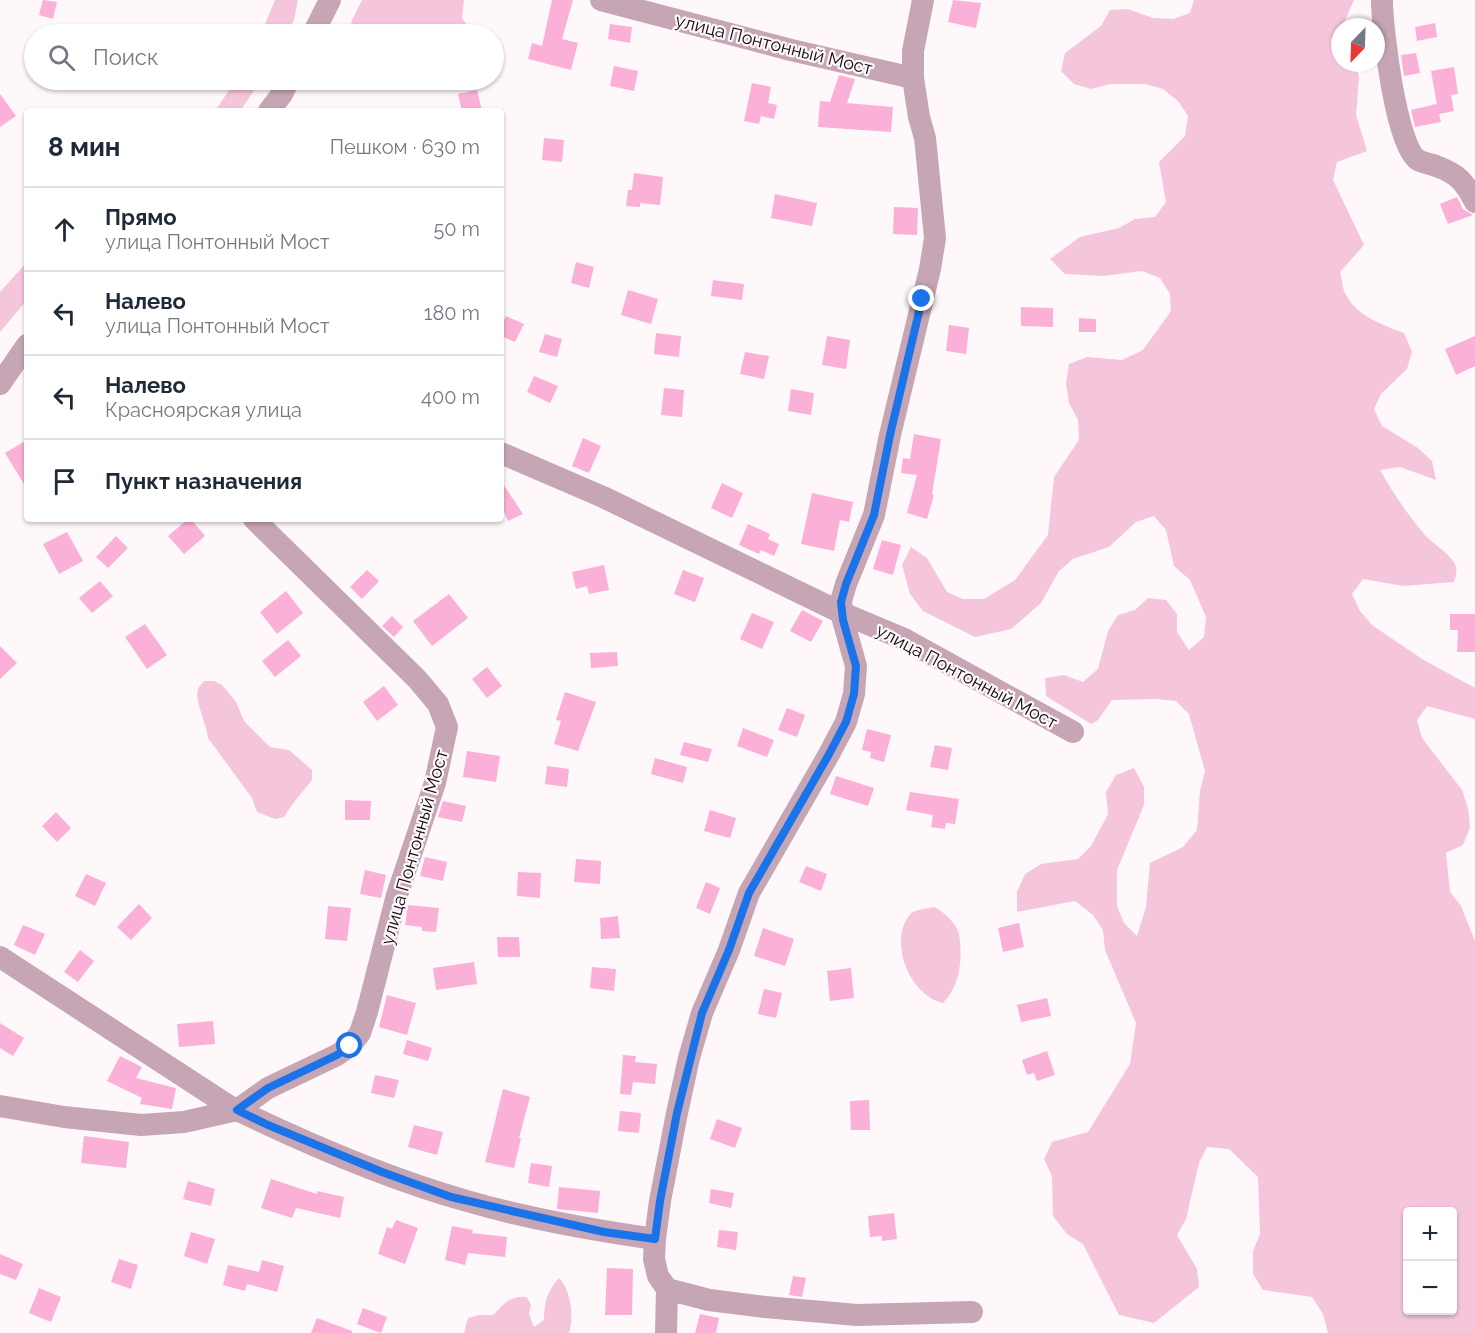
<!DOCTYPE html>
<html lang="ru">
<head>
<meta charset="utf-8">
<style>
  :root { --surface:#fff; --page:#f6f6f7; --text:#1f2937; --muted:#747a83; --line:#e0e1e3 }
  body { margin:0; font-family:Raleway,sans-serif; background:var(--page); color:var(--text) }
  .controls { position:absolute; right:18px; bottom:18px; display:grid; overflow:hidden; border-radius:6px; box-shadow:0 2px 4px #0004 }
  .controls button { width:54px; height:54px; display:grid; place-items:center; padding:0; border:0; border-bottom:2px solid var(--line); background:var(--surface); color:var(--text); font:30px sans-serif }
  .compass { position:absolute; left:1331px; top:18px; width:54px; height:54px; border-radius:50%; background:var(--surface); box-shadow:0 2px 4px #0004; rotate:203deg }
  .stop { position:absolute; width:18px; height:18px; margin:-14px; border:4px solid #1a73e8; border-radius:50%; background:#fff }
  .stop.end { background:#1a73e8; border-color:#fff; box-shadow:0 2px 6px #0008 }
  .list { margin:0; padding:0; list-style:none }
  h2 { display:flex; justify-content:space-between; align-items:center; height:78px; margin:0; padding:0 24px; font-size:26px }
  h2 small { font-size:20px; font-weight:400; color:var(--muted) }
  .list li { display:grid; grid-template-columns:39px 1fr auto; gap:18px; align-items:center; box-sizing:border-box; height:84px; padding:0 24px; border-top:2px solid var(--line) }
  .list b { display:block; font-size:22px; white-space:nowrap }
  .list p { margin:0; font-size:20px; white-space:nowrap; color:var(--muted) }
  .list em { font-size:20px; font-style:normal; color:var(--muted) }
  .icon { flex:none; width:33px; height:33px; fill:none; stroke:currentColor; stroke-width:2; stroke-linecap:round; stroke-linejoin:round }
  .map { position:relative; flex:none; width:1475px; height:1333px; overflow:hidden }
  .search { position:absolute; background:var(--surface); box-shadow:0 2px 4px #0004; left:24px; top:24px; width:480px; height:66px; display:flex; align-items:center; gap:15px; box-sizing:border-box; padding:0 21px; border-radius:33px; color:var(--muted); font-size:22px }
  .panel { position:absolute; background:var(--surface); box-shadow:0 2px 4px #0004; left:24px; top:108px; width:480px; height:414px; border-radius:6px }
  .map>svg:first-child { display:block }
  .green { fill:#f5c5dc; fill-rule:evenodd }
  .building { fill:#fbb0d7 }
  .lines { fill:none; stroke-linecap:round; stroke-linejoin:round }
  .minor { stroke:#c6a5b5; stroke-width:22 }
  .route { stroke:#1a73e8; stroke-width:8 }
  .labels { text-anchor:middle; dominant-baseline:central; stroke-width:4.5; stroke-linejoin:round; paint-order:stroke }
  .street-label { font-size:18px; fill:#110d0f; stroke:#fff8fb }
</style>
</head>
<body>
<div class="map">
<svg width="1475" height="1333" viewBox="0 0 1475 1333">
  <rect width="100%" height="100%" fill="#fff8fb"/>
  <path class="green" d="M 275,0 L 298,0 L 294,20 L 287,34 L 261,34 Z
    M 362,0 L 464,0 L 462,18 L 473,34 L 349,34 L 352,20 Z
    M 1194,0 L 1354,0 L 1343,25 L 1344,27 L 1340,27 L 1340,63 L 1356,63 L 1359,78 L 1356,115 L 1367,151 L 1337,162 L 1333,180 L 1364,245 L 1340,272 C 1342,278 1342,285 1344,291 C 1355,316 1381,324 1404,333 L 1412,352 L 1407,369 L 1381,394 L 1374,409 L 1382,426 L 1418,448 L 1432,461 L 1436,480 L 1400,467 L 1380,470 C 1393,493 1407,514 1425,535 C 1435,546 1447,551 1455,564 C 1458,570 1456,576 1454,582 L 1403,586 L 1363,579 L 1352,594 L 1360,611 L 1372,625 L 1422,659 L 1475,688 L 1475,719 L 1427,706 L 1417,720 L 1422,738 L 1462,790 L 1468,808 L 1470,828 L 1463,845 L 1446,853 L 1450,892 L 1461,906 L 1475,941 L 1475,1333 L 1328,1333 L 1323,1314 L 1312,1297 L 1263,1290 L 1253,1274 L 1253,1251 L 1260,1234 L 1258,1177 L 1229,1149 L 1207,1147 L 1199,1163 L 1186,1219 L 1177,1235 L 1197,1269 L 1199,1287 L 1154,1323 L 1119,1315 L 1083,1244 L 1067,1234 L 1053,1216 L 1052,1176 L 1044,1159 L 1052,1142 L 1088,1132 L 1130,1064 L 1136,1023 L 1105,950 L 1103,930 L 1093,915 L 1075,901 L 1017,912 L 1017,892 L 1025,874 L 1041,864 L 1078,859 L 1091,846 L 1108,814 L 1106,792 L 1116,775 L 1134,768 L 1144,787 L 1144,805 L 1117,870 L 1117,906 L 1124,923 L 1137,936 L 1146,907 L 1150,863 L 1183,847 L 1197,830 L 1200,791 L 1205,771 L 1189,714 L 1176,701 L 1156,699 L 1112,700 L 1098,720 L 1091,724 L 1046,696 L 1045,678 L 1064,675 L 1083,682 L 1098,669 L 1108,631 L 1118,615 L 1135,610 L 1148,598 L 1166,600 L 1177,614 L 1177,632 L 1189,650 L 1204,637 L 1206,617 L 1190,580 L 1174,566 L 1166,530 L 1154,516 L 1136,522 L 1109,547 L 1073,559 L 1059,571 L 1041,603 L 1011,629 L 975,637 L 923,611 L 910,594 L 902,565 L 911,547 L 927,558 L 947,592 L 963,599 L 984,599 L 1015,580 L 1048,535 L 1054,477 L 1079,440 L 1078,420 L 1069,403 L 1066,383 L 1069,364 L 1087,357 L 1122,360 L 1143,350 L 1171,311 L 1170,294 L 1160,278 L 1142,271 L 1103,276 L 1065,274 L 1050,259 L 1080,237 L 1119,228 L 1135,219 L 1155,217 L 1166,202 L 1159,162 L 1185,136 L 1188,116 L 1178,101 L 1163,89 L 1145,84 L 1110,84 L 1091,89 L 1074,84 L 1061,71 L 1065,53 L 1101,26 L 1110,10 L 1128,9 L 1153,18 L 1173,19 L 1190,13 ZM 1408,1212 L 1452,1212 L 1452,1310 L 1408,1310 Z
    M 236,80 L 261,80 L 240,111 L 215,111 Z
    M 27,262 L 27,300 L 0,332 L 0,292 Z
    M 204,681 L 214,681 L 222,685 L 236,702 L 244,721 L 270,747 L 289,750 L 312,770 L 312,780 C 302,793 292,803 284,817 L 275,819 L 257,812 L 252,798 L 208,738 C 207,725 194,700 198,689 C 199,686 202,684 204,681 Z
    M 934,907 C 942,910 956,923 959,933 C 960,936 959,939 960,942 C 962,964 959,987 943,1003 C 911,996 889,945 908,917 C 913,909 925,909 934,907 Z
    M 559,1278 C 571,1290 574,1317 569,1333 L 464,1333 L 468,1318 L 479,1315 L 493,1315 C 504,1304 510,1295 527,1297 L 531,1305 L 529,1314 L 534,1327 L 544,1320 C 544,1303 547,1291 559,1278 Z"/>
  <path class="building" d="M 43,0 L 57,2 L 53,19 L 39,15 Z
    M 552,0 L 573,0 L 562,39 L 578,43 L 571,70 L 528,59 L 532,43 L 542,46 Z
    M 953,0 L 981,3 L 976,28 L 948,22 Z
    M 1435,23 L 1437,37 L 1417,41 L 1415,27 Z
    M 610,24 L 632,27 L 630,43 L 608,39 Z
    M 1416,53 L 1420,73 L 1404,76 L 1401,55 Z
    M 614,66 L 638,71 L 634,91 L 610,86 Z
    M 1454,67 L 1458,94 L 1451,95 L 1454,111 L 1439,114 L 1441,122 L 1415,127 L 1411,110 L 1436,104 L 1437,105 L 1431,71 Z
    M 839,75 L 855,79 L 847,103 L 893,107 L 891,132 L 818,127 L 820,101 L 830,102 Z
    M 752,83 L 771,87 L 768,103 L 777,105 L 774,119 L 761,116 L 759,124 L 744,121 Z
    M 477,90 L 482,111 L 462,111 L 458,94 Z
    M 0,94 L 16,116 L 0,127 Z
    M 544,138 L 564,140 L 562,162 L 542,160 Z
    M 634,173 L 663,177 L 660,205 L 640,203 L 640,207 L 626,206 L 628,190 L 632,190 Z
    M 775,194 L 817,203 L 812,226 L 771,218 Z
    M 1457,197 L 1463,209 L 1473,215 L 1448,224 L 1440,204 Z
    M 894,207 L 918,208 L 917,235 L 893,234 Z
    M 576,262 L 594,267 L 589,288 L 571,283 Z
    M 713,280 L 744,284 L 742,300 L 711,296 Z
    M 628,290 L 658,299 L 651,324 L 621,315 Z
    M 1021,307 L 1053,308 L 1053,327 L 1021,326 Z
    M 506,316 L 524,324 L 515,342 L 501,336 L 501,327 Z
    M 1079,318 L 1096,319 L 1096,332 L 1079,332 Z
    M 949,325 L 969,328 L 966,354 L 946,351 Z
    M 656,333 L 681,336 L 679,357 L 654,354 Z
    M 545,334 L 562,339 L 557,357 L 539,352 Z
    M 827,336 L 850,340 L 846,369 L 822,365 Z
    M 1475,336 L 1475,366 L 1456,375 L 1445,349 Z
    M 745,352 L 769,356 L 764,379 L 740,374 Z
    M 534,376 L 558,386 L 550,403 L 527,392 Z
    M 664,388 L 684,390 L 682,417 L 661,415 Z
    M 791,389 L 814,393 L 811,415 L 788,411 Z
    M 914,434 L 941,439 L 932,494 L 934,495 L 927,519 L 907,513 L 917,475 L 901,473 L 903,458 L 910,459 Z
    M 583,438 L 601,446 L 589,473 L 572,466 Z
    M 27,440 L 27,489 L 5,453 Z
    M 501,481 L 523,514 L 508,521 L 501,504 Z
    M 722,483 L 743,493 L 732,518 L 711,508 Z
    M 812,493 L 853,502 L 849,522 L 840,520 L 834,551 L 801,544 Z
    M 188,519 L 191,519 L 205,536 L 184,554 L 168,536 Z
    M 748,524 L 770,534 L 768,539 L 779,544 L 774,556 L 761,550 L 759,554 L 739,545 Z
    M 67,532 L 83,561 L 59,574 L 43,544 Z
    M 116,536 L 128,548 L 108,568 L 96,557 Z
    M 882,540 L 901,545 L 893,575 L 873,569 Z
    M 604,565 L 609,590 L 589,594 L 587,586 L 576,589 L 572,572 Z
    M 367,570 L 379,581 L 362,599 L 350,587 Z
    M 683,570 L 704,578 L 695,602 L 674,594 Z
    M 100,581 L 113,596 L 92,613 L 79,598 Z
    M 286,591 L 303,613 L 277,634 L 260,612 Z
    M 449,594 L 468,618 L 432,646 L 413,621 Z
    M 802,610 L 823,621 L 811,642 L 790,631 Z
    M 752,613 L 774,622 L 762,649 L 740,639 Z
    M 1450,614 L 1475,614 L 1475,652 L 1457,652 L 1458,630 L 1450,630 Z
    M 392,616 L 403,627 L 394,637 L 382,626 Z
    M 145,624 L 167,655 L 147,669 L 125,637 Z
    M 288,640 L 301,656 L 275,677 L 262,661 Z
    M 0,646 L 17,663 L 0,679 Z
    M 617,652 L 618,666 L 591,668 L 590,653 Z
    M 487,667 L 502,686 L 487,698 L 472,679 Z
    M 384,686 L 398,705 L 377,721 L 363,702 Z
    M 565,692 L 596,702 L 578,751 L 554,744 L 561,721 L 556,720 Z
    M 787,708 L 805,715 L 797,737 L 778,730 Z
    M 743,728 L 774,740 L 767,757 L 737,746 Z
    M 867,729 L 891,735 L 884,762 L 870,758 L 871,752 L 862,750 Z
    M 684,742 L 712,749 L 708,762 L 680,755 Z
    M 935,745 L 952,748 L 948,770 L 930,767 Z
    M 467,751 L 500,756 L 496,782 L 463,777 Z
    M 655,758 L 687,767 L 683,783 L 651,774 Z
    M 547,766 L 569,769 L 567,787 L 545,784 Z
    M 836,776 L 874,788 L 868,806 L 830,794 Z
    M 910,792 L 959,799 L 955,824 L 946,823 L 945,829 L 931,827 L 933,815 L 906,810 Z
    M 345,800 L 371,801 L 370,820 L 345,820 Z
    M 443,801 L 466,806 L 462,822 L 438,817 Z
    M 710,810 L 736,818 L 730,838 L 704,831 Z
    M 56,812 L 71,828 L 57,842 L 42,826 Z
    M 425,857 L 447,862 L 443,881 L 420,876 Z
    M 576,859 L 601,861 L 600,884 L 574,882 Z
    M 806,866 L 827,874 L 821,891 L 799,882 Z
    M 365,870 L 386,875 L 381,898 L 360,894 Z
    M 518,872 L 541,873 L 540,898 L 517,896 Z
    M 86,874 L 106,883 L 95,906 L 75,896 Z
    M 706,882 L 720,888 L 710,914 L 696,908 Z
    M 139,904 L 152,918 L 131,940 L 117,927 Z
    M 408,905 L 439,908 L 436,932 L 422,931 L 422,927 L 405,925 Z
    M 328,906 L 351,908 L 347,941 L 325,939 Z
    M 618,916 L 620,938 L 601,939 L 600,918 Z
    M 1019,923 L 1024,947 L 1003,952 L 998,928 Z
    M 23,925 L 45,934 L 35,955 L 14,945 Z
    M 763,928 L 794,939 L 785,966 L 754,956 Z
    M 497,937 L 519,937 L 520,957 L 498,957 Z
    M 80,950 L 94,961 L 78,982 L 64,972 Z
    M 474,962 L 477,984 L 436,990 L 433,968 Z
    M 592,967 L 616,969 L 614,991 L 590,988 Z
    M 851,968 L 854,998 L 830,1001 L 827,971 Z
    M 764,989 L 782,993 L 776,1018 L 758,1014 Z
    M 387,995 L 416,1003 L 407,1035 L 379,1027 Z
    M 1047,998 L 1051,1016 L 1021,1022 L 1017,1005 Z
    M 213,1021 L 215,1044 L 179,1047 L 177,1024 Z
    M 0,1023 L 24,1038 L 13,1056 L 0,1048 Z
    M 407,1040 L 432,1048 L 428,1061 L 403,1054 Z
    M 1047,1051 L 1055,1075 L 1037,1081 L 1034,1073 L 1027,1075 L 1022,1060 Z
    M 623,1055 L 636,1056 L 635,1062 L 657,1064 L 655,1084 L 633,1082 L 631,1095 L 620,1094 Z
    M 120,1056 L 142,1067 L 136,1078 L 176,1088 L 172,1109 L 140,1104 L 142,1098 L 107,1081 Z
    M 375,1075 L 399,1080 L 394,1098 L 371,1093 Z
    M 503,1089 L 530,1097 L 519,1138 L 521,1138 L 514,1168 L 485,1162 Z
    M 869,1100 L 870,1130 L 851,1130 L 850,1101 Z
    M 620,1111 L 641,1113 L 639,1133 L 618,1131 Z
    M 717,1119 L 742,1128 L 735,1148 L 710,1139 Z
    M 414,1125 L 443,1132 L 437,1155 L 408,1147 Z
    M 84,1136 L 129,1142 L 126,1168 L 81,1163 Z
    M 531,1163 L 552,1166 L 549,1187 L 528,1183 Z
    M 271,1179 L 317,1194 L 317,1191 L 344,1197 L 340,1218 L 296,1208 L 292,1218 L 261,1208 Z
    M 188,1181 L 215,1189 L 211,1206 L 183,1199 Z
    M 559,1187 L 600,1191 L 598,1213 L 557,1209 Z
    M 711,1189 L 734,1193 L 731,1208 L 709,1203 Z
    M 894,1213 L 897,1239 L 882,1241 L 882,1236 L 870,1237 L 868,1216 Z
    M 396,1220 L 418,1228 L 405,1264 L 378,1254 L 387,1227 L 392,1229 Z
    M 452,1226 L 473,1230 L 472,1233 L 507,1237 L 505,1257 L 468,1253 L 465,1265 L 445,1260 Z
    M 719,1230 L 738,1232 L 736,1250 L 717,1247 Z
    M 191,1232 L 215,1239 L 207,1264 L 184,1256 Z
    M 0,1254 L 23,1264 L 16,1280 L 0,1274 Z
    M 119,1259 L 138,1265 L 131,1289 L 111,1282 Z
    M 262,1260 L 284,1266 L 277,1292 L 247,1284 L 245,1291 L 223,1285 L 228,1265 L 259,1272 Z
    M 607,1268 L 633,1269 L 632,1315 L 605,1315 Z
    M 793,1276 L 806,1278 L 802,1297 L 789,1295 Z
    M 39,1288 L 61,1297 L 51,1322 L 29,1313 Z
    M 363,1308 L 387,1317 L 381,1333 L 357,1324 Z
    M 700,1314 L 719,1318 L 716,1333 L 695,1333 Z
    M 317,1318 L 352,1331 L 352,1333 L 311,1333 Z"/>
  <g class="lines">
    <path class="minor" d="M 601,0 L 791,50 L 913,78
      M 1382,0 C 1382,27 1396,147 1418,160 C 1423,163 1431,164 1436,166 C 1458,174 1464,181 1475,202
      M 313,34 L 330,0
      M 269,111 L 282,94 L 289,80
      M 0,384 L 27,345
      M 501,453 L 603,497 L 842,613 L 904,639 L 1073,732
      M 0,957 L 229,1106 C 305,1143 385,1178 467,1201 C 528,1219 592,1230 655,1239
      M 0,1106 L 64,1117 L 141,1125 L 184,1122 L 237,1110 L 268,1088 L 337,1055 L 350,1046 L 360,1033 L 367,1012 L 397,895 L 435,783 L 447,727 L 438,704 L 417,679 L 254,519
      M 667,1289 L 709,1300 L 765,1307 L 857,1315 L 972,1312
      M 666,1333 L 667,1289 L 658,1276 L 654,1259 L 655,1239 L 660,1201 L 677,1113 L 689,1058 L 702,1013 L 729,950 L 749,893 L 828,756 L 846,722 L 854,694 L 856,666 L 843,620 L 841,601 L 846,584 L 874,515 L 890,435 L 930,269 L 935,238 L 925,138 L 919,117 L 913,78 L 913,51 L 923,0"/>
  </g>
  <g class="lines">
    <path class="route" d="M 350,1046 L 337,1055 L 268,1088 L 237,1110 L 268,1125 L 382,1172 L 451,1197 L 604,1232 L 655,1239 L 660,1201 L 677,1113 L 702,1013 L 729,950 L 749,893 L 828,756 L 846,722 L 854,694 L 856,666 L 843,620 L 841,602 L 846,584 L 874,515 L 890,435 L 922,299"/>
  </g>
  <g class="labels">
    <g class="street-label">
      <text transform="translate(774 44) rotate(14)">улица Понтонный Мост</text>
      <text transform="translate(967 676) rotate(28)">улица Понтонный Мост</text>
      <text transform="translate(414 847) rotate(-74)">улица Понтонный Мост</text>
    </g>
  </g>
</svg>
<div class="controls">
<button>+</button>
<button>−</button>
</div>
<svg class="compass" viewBox="-18 -18 36 36"><path d="M0-13l5 13h-10z" fill="#e53935"/><path d="M0 13l5-13h-10z" fill="#747a83"/></svg>
<div class="stop" style="left:350px;top:1046px"></div>
<div class="stop end" style="left:922px;top:299px"></div>
<div class="search"><svg class="icon" aria-label="search" viewBox="0 0 24 24"><circle cx="10" cy="10" r="6"/><path d="M15 15l6 6"/></svg>Поиск</div>
<section class="panel">
<h2>8 мин<small>Пешком · 630 m</small></h2>
<ul class="list">
<li><svg class="icon" aria-label="ahead" viewBox="0 0 24 24"><path d="M12 20V5M6 11l6-6 6 6"/></svg><div><b>Прямо</b><p>улица Понтонный Мост</p></div><em>50 m</em></li>
<li><svg class="icon" aria-label="left" viewBox="0 0 24 24"><path d="M17 20v-9H6M10 6l-5 5 5 5"/></svg><div><b>Налево</b><p>улица Понтонный Мост</p></div><em>180 m</em></li>
<li><svg class="icon" aria-label="left" viewBox="0 0 24 24"><path d="M17 20v-9H6M10 6l-5 5 5 5"/></svg><div><b>Налево</b><p>Красноярская улица</p></div><em>400 m</em></li>
<li><svg class="icon" aria-label="arrive" viewBox="0 0 24 24"><path d="M6 21V4h12l-3 4 3 4H6"/></svg><div><b>Пункт назначения</b></div></li>
</ul>
</section>
</div>
</body>
</html>
